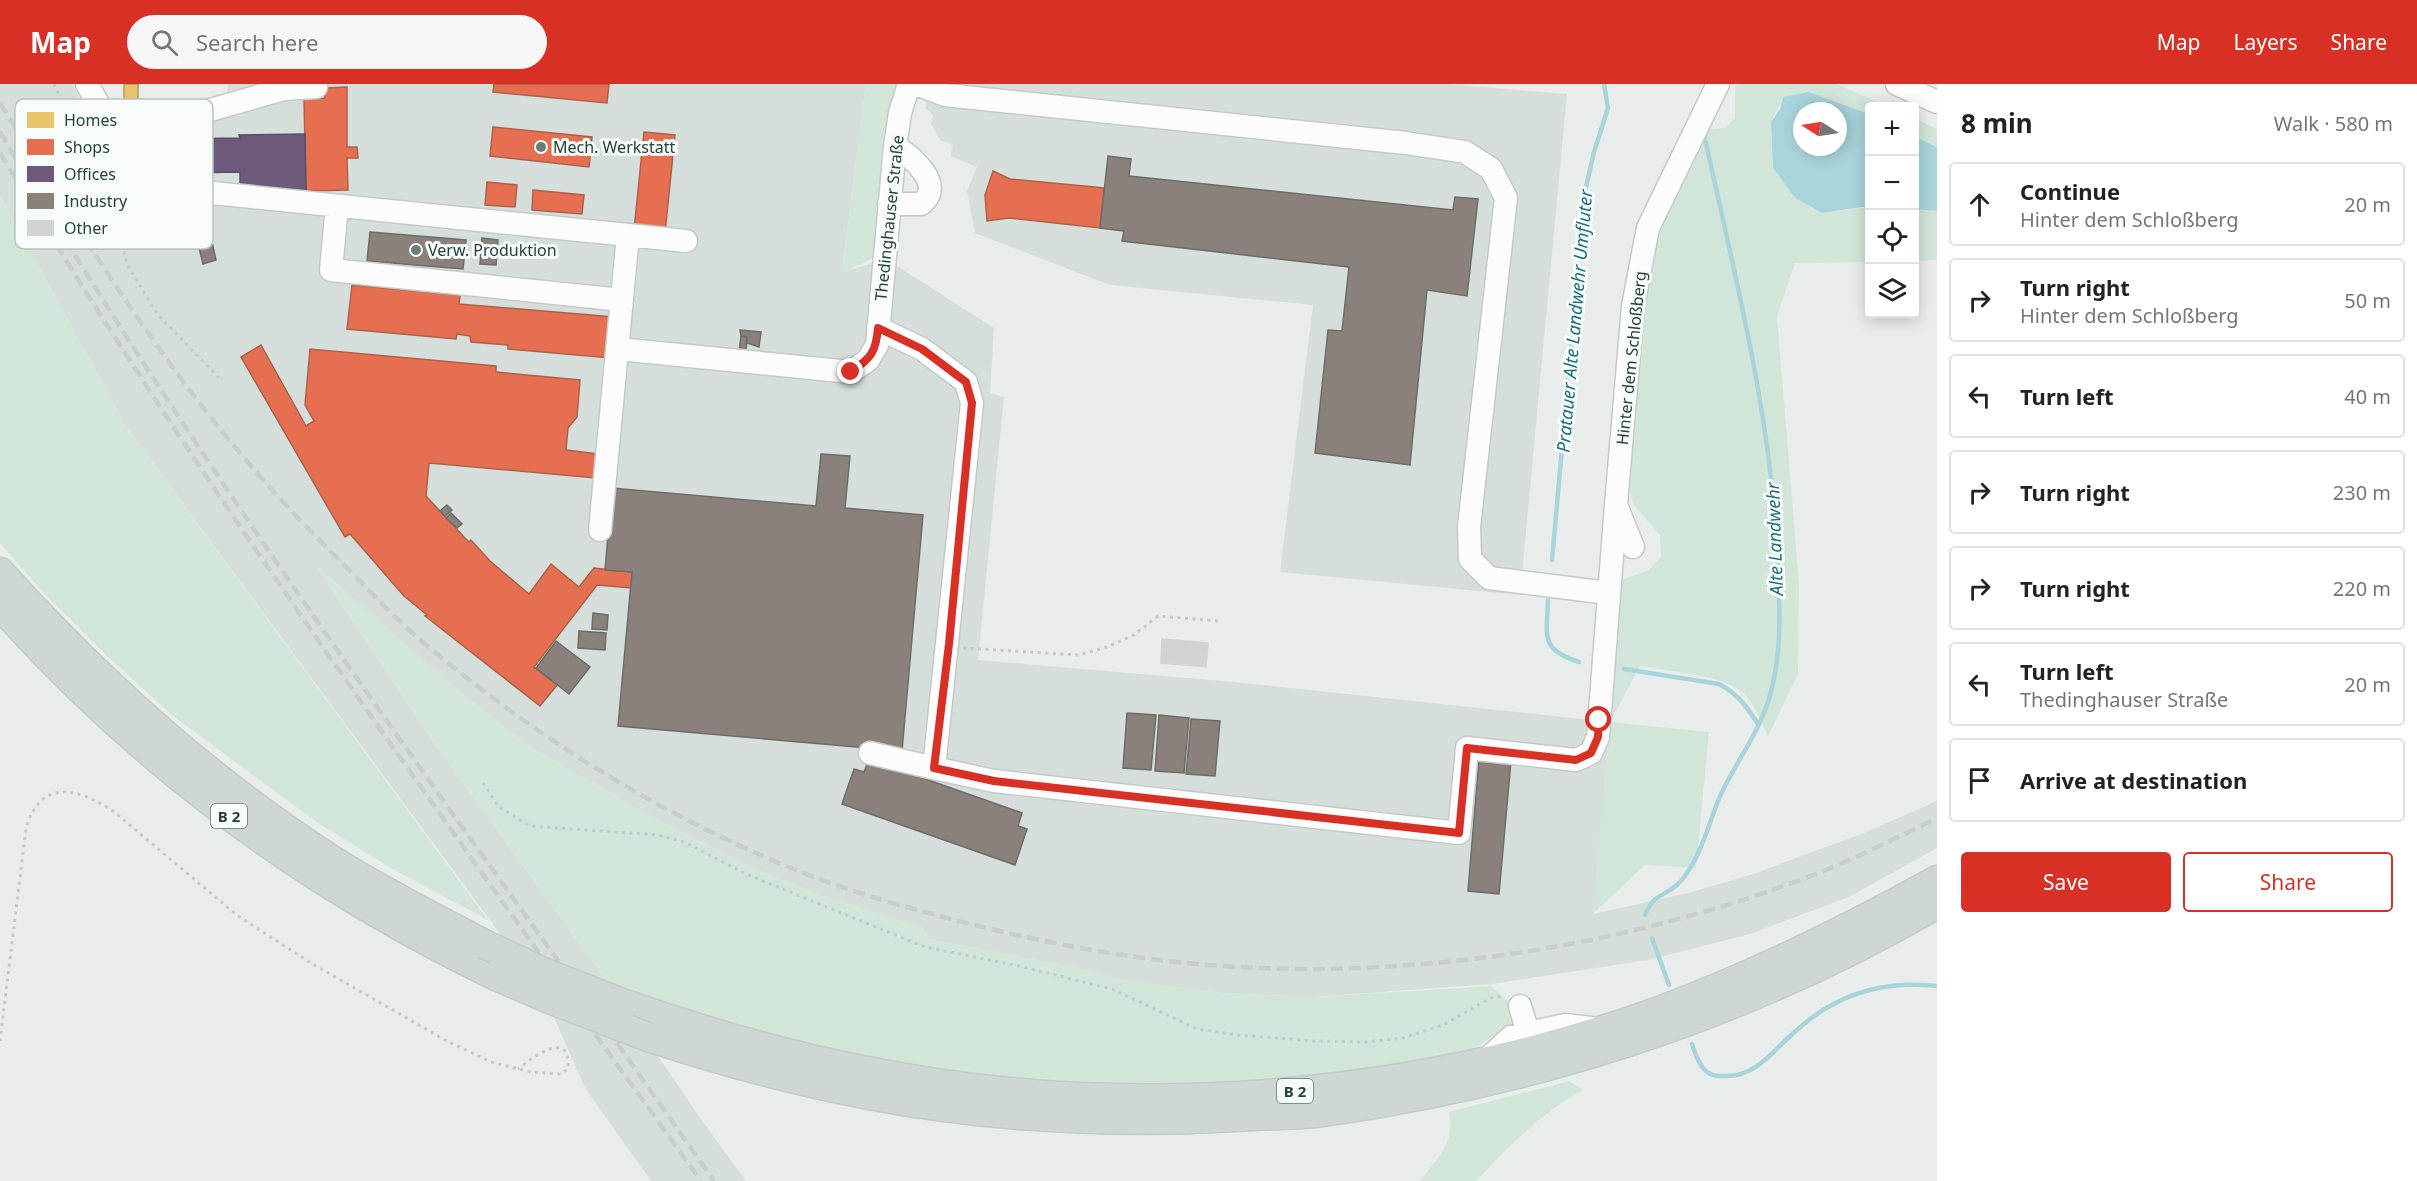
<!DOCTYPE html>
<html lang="en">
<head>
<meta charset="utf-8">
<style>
  :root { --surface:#fff; --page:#f6f6f6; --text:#222; --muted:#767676; --line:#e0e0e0; --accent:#d93025 }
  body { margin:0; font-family:"Noto Sans",sans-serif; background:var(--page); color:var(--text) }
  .controls { position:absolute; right:18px; top:18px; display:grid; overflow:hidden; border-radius:6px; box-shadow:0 3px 15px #0003 }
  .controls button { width:54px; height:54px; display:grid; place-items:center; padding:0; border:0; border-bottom:2px solid var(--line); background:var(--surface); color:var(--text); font:30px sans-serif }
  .compass { position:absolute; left:1793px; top:18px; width:54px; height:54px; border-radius:50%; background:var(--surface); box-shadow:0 3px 15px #0003; rotate:282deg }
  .stop { position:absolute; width:18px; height:18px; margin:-14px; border:4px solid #d93025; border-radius:50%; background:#fff }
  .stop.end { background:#d93025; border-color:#fff; box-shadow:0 2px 6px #0008 }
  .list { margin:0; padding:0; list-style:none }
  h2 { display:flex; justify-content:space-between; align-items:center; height:78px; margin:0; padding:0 24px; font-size:26px }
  h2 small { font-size:20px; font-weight:400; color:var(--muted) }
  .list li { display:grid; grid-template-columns:39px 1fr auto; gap:18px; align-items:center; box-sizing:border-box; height:84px; margin:0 12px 12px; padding:0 12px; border:2px solid var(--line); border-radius:6px }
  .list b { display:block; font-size:22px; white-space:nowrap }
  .list p { margin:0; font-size:20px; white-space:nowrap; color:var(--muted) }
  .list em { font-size:20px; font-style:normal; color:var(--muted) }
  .actions { display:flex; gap:12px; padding:18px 24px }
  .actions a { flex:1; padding:14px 0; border:2px solid var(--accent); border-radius:6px; text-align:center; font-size:21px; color:var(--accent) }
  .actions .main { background:var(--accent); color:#fff }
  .icon { flex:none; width:33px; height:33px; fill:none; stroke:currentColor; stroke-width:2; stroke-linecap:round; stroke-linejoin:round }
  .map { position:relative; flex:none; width:1937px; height:1097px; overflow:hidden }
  header { display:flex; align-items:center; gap:36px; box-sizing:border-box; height:84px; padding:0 30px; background:var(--accent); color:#fff }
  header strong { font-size:28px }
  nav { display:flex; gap:33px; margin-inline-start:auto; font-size:21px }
  .search { width:420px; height:54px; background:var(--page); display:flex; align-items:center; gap:15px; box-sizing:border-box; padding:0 21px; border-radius:33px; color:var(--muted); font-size:22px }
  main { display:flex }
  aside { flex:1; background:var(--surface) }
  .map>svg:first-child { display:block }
  .built { fill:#d6dedb }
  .green { fill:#d1e6d8 }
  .water { fill:#a9d4db; fill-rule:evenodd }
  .homes { fill:#e9c46a; stroke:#ae9d5c; stroke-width:1.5 }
  .shops { fill:#e76f51; stroke:#ac624a; stroke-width:1.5 }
  .offices { fill:#6d597a; stroke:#575267; stroke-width:1.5 }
  .industry { fill:#8a817c; stroke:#6b6e68; stroke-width:1.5 }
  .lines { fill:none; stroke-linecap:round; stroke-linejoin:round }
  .stream { stroke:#a9d4db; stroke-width:4.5 }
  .building { fill:#cfd4d2; stroke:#d1d6d4; stroke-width:1.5 }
  .minor-casing { stroke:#c5cac8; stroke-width:25 }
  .major-casing { stroke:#c3ccc9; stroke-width:31 }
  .path { stroke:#c3ccca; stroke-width:3; stroke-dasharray:3 4.5; stroke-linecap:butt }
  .minor { stroke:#fcfcfc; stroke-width:22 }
  .major { stroke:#cfd7d5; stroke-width:28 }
  .rail { stroke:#c9cdcc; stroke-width:4.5; stroke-dasharray:12 6; stroke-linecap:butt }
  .major-bridge-casing { stroke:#c3ccc9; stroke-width:31; stroke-linecap:butt }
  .major-bridge { stroke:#cfd7d5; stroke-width:28 }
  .route { stroke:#d93025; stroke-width:8 }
  .poi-dot { fill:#697e78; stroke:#f7fbf9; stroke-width:2 }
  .labels { text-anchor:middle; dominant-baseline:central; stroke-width:6; stroke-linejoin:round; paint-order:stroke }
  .shield { fill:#f7fbf9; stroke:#637a73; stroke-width:1.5 }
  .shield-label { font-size:15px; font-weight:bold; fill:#24423a }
  .poi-label { font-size:16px; fill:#24423a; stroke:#f7fbf9; text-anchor:start }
  .street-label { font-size:16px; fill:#24423a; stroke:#f7fbf9 }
  .water-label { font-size:18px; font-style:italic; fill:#1c6f80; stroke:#f7fbf9 }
  .key { fill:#f7fbf9; stroke:#b8c4c0; stroke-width:1.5 }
  .key-label { font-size:16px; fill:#24423a }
</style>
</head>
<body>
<header>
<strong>Map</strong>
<div class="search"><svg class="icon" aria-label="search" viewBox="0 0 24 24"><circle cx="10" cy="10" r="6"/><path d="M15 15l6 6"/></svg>Search here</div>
<nav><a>Map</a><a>Layers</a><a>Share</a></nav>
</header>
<main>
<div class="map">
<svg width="1937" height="1097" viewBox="0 0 1937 1097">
  <rect width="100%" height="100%" fill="#e8edeb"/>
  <path class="built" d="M 0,0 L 72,0 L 110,70 L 129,51 L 178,31 L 226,17 L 228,0 L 866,0 L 842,188 L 886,175 L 994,244 L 990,309 L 1004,313 L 978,576 L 1234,598 L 1610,638 L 1593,830 L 1688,809 L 1753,790 L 1864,749 L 1937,717 L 1937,764 L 1849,813 L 1750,850 L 1648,876 L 1492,900 L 1313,913 L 1221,909 L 1116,895 L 1092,887 L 928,855 L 922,844 L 812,808 L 751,783 L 661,738 L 527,661 L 455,604 L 317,483 L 428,650 L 604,893 L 703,1038 L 746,1097 L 651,1097 L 585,1004 L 549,922 L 492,839 L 127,344 L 0,112 Z
    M 932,0 L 1448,0 L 1567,10 L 1520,511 L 1280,488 L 1313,221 L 1110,201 L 975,149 L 967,107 L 977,83 L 950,72 L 953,61 L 940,56 L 931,40 L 933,32 L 929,26 L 925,25 Z"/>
  <path class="green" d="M 866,0 L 900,0 L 873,174 L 842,189 Z
    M 1738,0 L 1837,0 L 1887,22 L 1870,22 L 1869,30 L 1807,8 L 1783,14 L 1771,38 L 1773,84 L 1795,114 L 1822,129 L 1870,123 L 1869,178 L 1795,179 L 1777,232 L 1799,500 L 1798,590 L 1768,652 C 1760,637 1755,619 1742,608 C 1724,591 1665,587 1640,582 L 1610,638 L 1709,648 L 1696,784 L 1645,781 L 1593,830 L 1621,496 L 1649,486 L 1661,472 L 1660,451 L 1633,420 L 1629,402 C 1636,321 1637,232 1658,153 C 1668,115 1689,79 1706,45 L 1726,44 L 1735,34 L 1735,2 Z
    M 1915,35 L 1937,45 L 1937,63 L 1915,52 Z
    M 0,112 L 127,344 L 488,836 L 389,783 L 315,737 L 172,631 L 106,571 L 44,509 L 0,459 Z
    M 1914,125 L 1937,127 L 1937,176 L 1915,177 Z
    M 315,480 L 455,604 L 527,661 L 661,738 L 751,783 L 812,808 L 922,844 L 928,855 L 1092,887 L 1116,895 L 1221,909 L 1313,913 L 1491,902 L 1514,923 L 1514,946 L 1492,953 L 1469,968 L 1317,999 L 1039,1001 L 830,969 L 617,906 L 604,893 L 428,650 Z
    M 1569,997 L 1583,1006 C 1541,1029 1509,1062 1476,1097 L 1420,1097 C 1438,1073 1455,1060 1449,1028 Z"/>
  <path class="water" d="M 1808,8 L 1869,30 L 1869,122 L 1822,129 L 1795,114 L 1773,84 L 1771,38 L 1780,25 L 1783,13 ZM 1802,27 L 1838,27 L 1838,63 L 1802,63 Z
    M 1914,52 L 1937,63 L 1937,127 L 1915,125 Z"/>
  <path class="homes" d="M 124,0 L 138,0 L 138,15 L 124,15 Z"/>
  <path class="shops" d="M 494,0 L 609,0 L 607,19 L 493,8 Z
    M 347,3 L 347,63 L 357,63 L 358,74 L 347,74 L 348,106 L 306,107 L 304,15 L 325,14 L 324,4 Z
    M 493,43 L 592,53 L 589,83 L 490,72 Z
    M 644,48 L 675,51 L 665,149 L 634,146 Z
    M 993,87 L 1010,95 L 1104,104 L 1100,144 L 1009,134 L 987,137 L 985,111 Z
    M 487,98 L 517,101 L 515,123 L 485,121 Z
    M 533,106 L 584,111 L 582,130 L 532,126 Z
    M 352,201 L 460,211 L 459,220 L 614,233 L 611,274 L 508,265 L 508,261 L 471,258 L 470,252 L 457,250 L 456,255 L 347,245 Z
    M 261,261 L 306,342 L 314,337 L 305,321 L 310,265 L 496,282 L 496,288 L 580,296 L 577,333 L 568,344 L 566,366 L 598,370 L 596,394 L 429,379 L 426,412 L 464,453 L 469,458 L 471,456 L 490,477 L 529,510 L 551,480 L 579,503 L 594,484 L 632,488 L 631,504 L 597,501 L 534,583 L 557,601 L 540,622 L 425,532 L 427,531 L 404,512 L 350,450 L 345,453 L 241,273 Z"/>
  <path class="offices" d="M 305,50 L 306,107 L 240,108 L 240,88 L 176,89 L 176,93 L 168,94 L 167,76 L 173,76 L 172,55 L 240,54 L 239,51 Z"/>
  <path class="industry" d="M 1108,72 L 1131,75 L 1129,92 L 1453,126 L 1455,113 L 1478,115 L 1467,212 L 1427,206 L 1410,381 L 1315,369 L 1328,246 L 1342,247 L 1349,183 L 1122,157 L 1124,147 L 1100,144 Z
    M 370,148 L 466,156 L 463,185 L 367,177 Z
    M 210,149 L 216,176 L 203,180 L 196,151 Z
    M 482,154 L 498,156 L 496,181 L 480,180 Z
    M 740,246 L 761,248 L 759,263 L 747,259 L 747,253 L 741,252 Z
    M 741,252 L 747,253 L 746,269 L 739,268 Z
    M 821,370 L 850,372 L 845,424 L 923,431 L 902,667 L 618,642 L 632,488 L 605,486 L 612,404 L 816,422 Z
    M 447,421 L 452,426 L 445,432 L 440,427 Z
    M 451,429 L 462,440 L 457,444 L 446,434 Z
    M 593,529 L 608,531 L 607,546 L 592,545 Z
    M 579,547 L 606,549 L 605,566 L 578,564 Z
    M 556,557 L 590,583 L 569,610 L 536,584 Z
    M 1127,629 L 1156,631 L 1151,686 L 1123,684 Z
    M 1159,631 L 1189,634 L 1184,689 L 1155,687 Z
    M 1191,635 L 1220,637 L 1215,692 L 1186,690 Z
    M 869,675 L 1022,729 L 1018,742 L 1027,745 L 1015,781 L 842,720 L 854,685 L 864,688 Z
    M 1479,675 L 1511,677 L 1499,810 L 1468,807 Z"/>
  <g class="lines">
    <path class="stream" d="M 1552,476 L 1585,108 L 1594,68 L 1608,24 L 1604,0
      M 1548,516 C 1547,552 1539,565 1579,578
      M 1624,585 L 1719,600 C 1738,610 1747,623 1758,640
      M 1645,831 C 1654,810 1661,814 1677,801 C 1683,796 1689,786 1693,779 C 1706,757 1711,731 1722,708 C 1737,677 1759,648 1769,615 C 1782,572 1780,527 1778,484 C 1773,337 1735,193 1704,50
      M 1652,854 L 1669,901
      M 1692,960 C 1695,969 1699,982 1707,988 C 1712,992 1718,992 1725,992 C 1753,993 1770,971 1789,953 C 1802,941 1815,930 1830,922 C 1863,903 1900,898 1937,902"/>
  </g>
  <path class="building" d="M 1162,555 L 1208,559 L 1206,583 L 1161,579 Z"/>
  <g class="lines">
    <g class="minor-casing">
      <path id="minor" d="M 87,0 L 159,129
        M 916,0 L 945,11 L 1406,59 L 1465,68 L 1491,85 L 1506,114 L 1469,443 L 1470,475 L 1489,494 L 1608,509
        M 1897,0 L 1937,18
        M 126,72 L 168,38 L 284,5 L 316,3
        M 143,102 L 628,151 L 600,446
        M 889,120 L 921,120 C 946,101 912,73 895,62
        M 337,122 L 331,186 L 622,216
        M 628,151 L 686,157
        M 878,244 L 922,265 L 966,298 L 972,319 L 934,684 L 994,697 L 1459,749 L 1467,664 L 1576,676 L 1591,669 L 1598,653 L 1616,421
        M 618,265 L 851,288 L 868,276 L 877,261 L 895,62 L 900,29 L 909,0
        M 1633,463 L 1616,421 L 1633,222 L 1648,144 L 1718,0
        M 870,669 L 934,684
        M 1520,922 L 1528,949
        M 1486,976 L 1511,953 L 1565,941 L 1599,945"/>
    </g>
    <g class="major-casing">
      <path id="major" d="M 0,488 C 99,598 208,696 332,776 C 381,807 433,833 484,860
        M 0,521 C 139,678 307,801 496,892
        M 625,920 C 702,947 781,970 862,986 C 1121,1039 1410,1017 1659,927 C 1756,891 1847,846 1937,796
        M 648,953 C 721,977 794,997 869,1011 C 990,1034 1115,1040 1237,1033 C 1266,1031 1295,1032 1324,1028 C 1541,997 1748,930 1937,820"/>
    </g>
    <path class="path" d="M 54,0 L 93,92 L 103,103 L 117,101 L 119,94
      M 103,103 L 116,139 L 128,182 L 157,230 L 221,296
      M 963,564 L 1078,571 L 1107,563 L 1134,551 L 1158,532 L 1218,537
      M 483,699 L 499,723 L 530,742 L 658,751 L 684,758 L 746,790 L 925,863 L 1019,882 L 1112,905 L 1197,945 L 1238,951 L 1314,957 L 1365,958 L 1403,954 L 1443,941 L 1491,914 L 1504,912
      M 0,957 L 26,744 C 41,694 78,704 113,727 L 238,832 L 311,879 L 445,956 L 491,978 L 531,988 L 561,990 L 568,985 C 571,943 532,974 518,985"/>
    <use href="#minor" class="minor"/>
    <use href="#major" class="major"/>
    <path class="rail" d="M 0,19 C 73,136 146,257 235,363 C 272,408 312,449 353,490 C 372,509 390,529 410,547 C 528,650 668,737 814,793 C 861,811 910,824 958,837 C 1010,850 1063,862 1117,870 C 1340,906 1589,875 1800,796 C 1847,779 1892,756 1937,734
      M 0,48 C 170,335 364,607 559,878
      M 0,69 C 166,345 352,607 539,869
      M 595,950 L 701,1097
      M 617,959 L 714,1097"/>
    <g class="major-bridge-casing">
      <path id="major-bridge" d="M 484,860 L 545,889 L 625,920
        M 496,892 L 547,914 L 648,953"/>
    </g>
    <use href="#major-bridge" class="major-bridge"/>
  </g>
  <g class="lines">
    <path class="route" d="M 851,288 C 871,274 876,268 878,244 L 922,265 L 966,298 L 972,319 L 949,560 L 934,684 L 994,697 L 1459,749 L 1467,664 L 1576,676 L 1591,669 L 1598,653 L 1599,636"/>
  </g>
  <g class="poi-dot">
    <circle cx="541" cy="63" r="6"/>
    <circle cx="416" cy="166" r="6"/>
  </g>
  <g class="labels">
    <g class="shield">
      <rect x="211" y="720" width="36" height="24" rx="4.5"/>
      <rect x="1277" y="995" width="36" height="24" rx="4.5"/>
    </g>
    <g class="shield-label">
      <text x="229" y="732">B 2</text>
      <text x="1295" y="1007">B 2</text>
    </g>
    <g class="poi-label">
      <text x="553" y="63">Mech. Werkstatt</text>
      <text x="428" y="166">Verw. Produktion</text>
    </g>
    <g class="street-label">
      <text transform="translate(889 134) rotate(-84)">Thedinghauser Straße</text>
      <text transform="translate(1631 274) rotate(-84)">Hinter dem Schloßberg</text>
    </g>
    <g class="water-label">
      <text transform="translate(1574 237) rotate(-85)">Pratauer Alte Landwehr Umfluter</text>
      <text transform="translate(1774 455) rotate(-92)">Alte Landwehr</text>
    </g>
  </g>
  <rect x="15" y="15" width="198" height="150" rx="9" class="key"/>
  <rect x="27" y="28" width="27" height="16" fill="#e9c46a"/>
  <rect x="27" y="55" width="27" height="16" fill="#e76f51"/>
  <rect x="27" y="82" width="27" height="16" fill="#6d597a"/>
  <rect x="27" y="109" width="27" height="16" fill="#8a817c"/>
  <rect x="27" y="136" width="27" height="16" fill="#cfd4d2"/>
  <g class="key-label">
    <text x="64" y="42">Homes</text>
    <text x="64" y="69">Shops</text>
    <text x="64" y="96">Offices</text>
    <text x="64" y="123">Industry</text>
    <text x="64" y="150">Other</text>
  </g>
</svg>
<div class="controls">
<button>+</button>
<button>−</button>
<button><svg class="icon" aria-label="locate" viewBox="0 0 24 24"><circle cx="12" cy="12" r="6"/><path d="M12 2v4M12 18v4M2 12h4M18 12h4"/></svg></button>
<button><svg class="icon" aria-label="layers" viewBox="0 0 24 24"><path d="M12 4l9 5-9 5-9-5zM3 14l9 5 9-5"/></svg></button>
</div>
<svg class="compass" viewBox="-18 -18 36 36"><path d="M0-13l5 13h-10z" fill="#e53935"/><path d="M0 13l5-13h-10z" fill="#767676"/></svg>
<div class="stop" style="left:1599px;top:636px"></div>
<div class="stop end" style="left:851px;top:288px"></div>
</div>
<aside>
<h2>8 min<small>Walk · 580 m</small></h2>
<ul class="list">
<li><svg class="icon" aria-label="ahead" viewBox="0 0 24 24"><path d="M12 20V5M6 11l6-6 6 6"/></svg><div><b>Continue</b><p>Hinter dem Schloßberg</p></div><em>20 m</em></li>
<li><svg class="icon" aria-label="right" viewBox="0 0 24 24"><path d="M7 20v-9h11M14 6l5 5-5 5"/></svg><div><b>Turn right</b><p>Hinter dem Schloßberg</p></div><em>50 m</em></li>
<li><svg class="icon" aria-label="left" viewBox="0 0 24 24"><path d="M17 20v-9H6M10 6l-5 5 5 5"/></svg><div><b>Turn left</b></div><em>40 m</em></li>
<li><svg class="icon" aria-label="right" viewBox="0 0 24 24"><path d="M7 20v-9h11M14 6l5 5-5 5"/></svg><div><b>Turn right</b></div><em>230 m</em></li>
<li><svg class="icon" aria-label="right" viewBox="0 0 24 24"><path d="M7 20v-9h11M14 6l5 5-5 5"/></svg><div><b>Turn right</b></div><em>220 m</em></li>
<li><svg class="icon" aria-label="left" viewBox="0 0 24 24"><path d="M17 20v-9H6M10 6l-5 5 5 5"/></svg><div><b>Turn left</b><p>Thedinghauser Straße</p></div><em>20 m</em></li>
<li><svg class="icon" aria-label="arrive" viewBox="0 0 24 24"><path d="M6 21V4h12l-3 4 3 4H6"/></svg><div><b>Arrive at destination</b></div></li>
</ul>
<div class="actions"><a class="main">Save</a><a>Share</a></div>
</aside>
</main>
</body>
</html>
